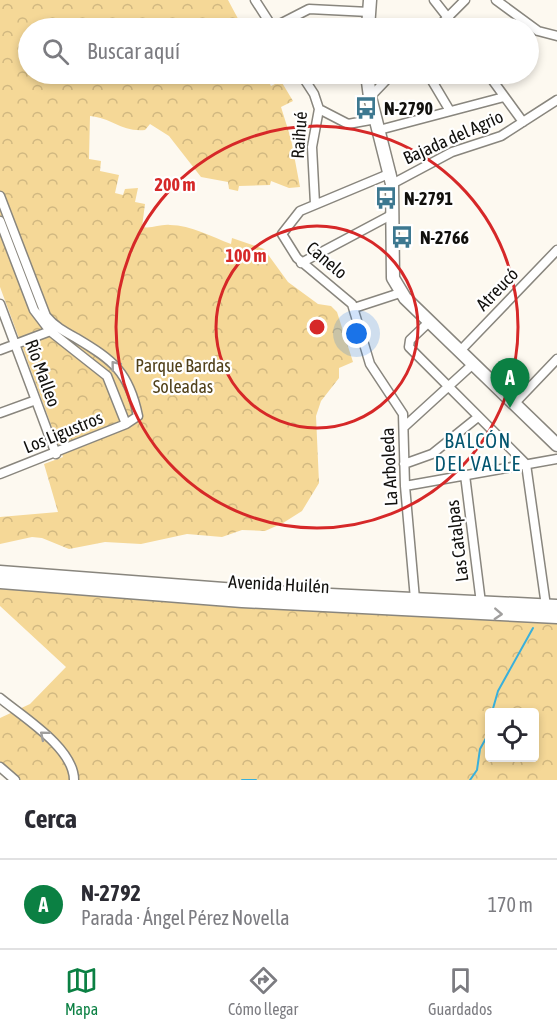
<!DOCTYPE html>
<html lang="es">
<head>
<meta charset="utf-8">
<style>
  :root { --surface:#fff; --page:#f2f2f3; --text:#2b2b33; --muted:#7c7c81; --line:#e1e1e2; --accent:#0b8043 }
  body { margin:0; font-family:"Asap Condensed",sans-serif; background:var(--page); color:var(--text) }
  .controls { position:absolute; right:18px; bottom:18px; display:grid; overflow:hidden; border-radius:6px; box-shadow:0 3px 9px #0003 }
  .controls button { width:54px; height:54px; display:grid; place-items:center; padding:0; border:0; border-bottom:2px solid var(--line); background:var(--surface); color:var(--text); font:30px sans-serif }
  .you { position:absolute; left:357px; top:334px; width:21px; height:21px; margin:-15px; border:4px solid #fff; border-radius:50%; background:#1a73e8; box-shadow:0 0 0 9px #1a73e833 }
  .badge { display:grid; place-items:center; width:39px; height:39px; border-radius:50%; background:var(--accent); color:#fff; font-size:20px; font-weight:700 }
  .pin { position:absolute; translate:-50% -50px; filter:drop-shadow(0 2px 3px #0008) }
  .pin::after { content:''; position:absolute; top:32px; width:21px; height:18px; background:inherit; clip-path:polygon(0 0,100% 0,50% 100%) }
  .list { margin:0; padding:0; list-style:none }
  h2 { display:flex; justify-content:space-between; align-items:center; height:78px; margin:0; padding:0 24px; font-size:26px }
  h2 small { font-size:20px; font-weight:400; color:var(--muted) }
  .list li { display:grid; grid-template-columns:39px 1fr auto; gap:18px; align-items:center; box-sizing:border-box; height:90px; padding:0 24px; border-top:2px solid var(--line) }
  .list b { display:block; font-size:22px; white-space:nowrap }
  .list p { margin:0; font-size:20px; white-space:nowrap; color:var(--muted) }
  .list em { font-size:20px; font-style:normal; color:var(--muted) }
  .icon { flex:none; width:33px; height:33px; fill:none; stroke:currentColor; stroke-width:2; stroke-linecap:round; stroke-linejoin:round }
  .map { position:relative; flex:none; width:557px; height:780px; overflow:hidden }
  .search { position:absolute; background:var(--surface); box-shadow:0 3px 9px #0003; left:18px; right:18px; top:18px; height:66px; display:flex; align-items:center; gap:15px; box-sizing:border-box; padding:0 21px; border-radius:33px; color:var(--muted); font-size:22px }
  .sheet { height:168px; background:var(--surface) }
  nav { display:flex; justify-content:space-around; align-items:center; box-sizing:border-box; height:84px; border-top:2px solid var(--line); background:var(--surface); font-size:16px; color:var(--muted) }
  nav a { display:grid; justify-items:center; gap:3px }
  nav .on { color:var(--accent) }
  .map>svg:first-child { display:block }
  .park { fill:url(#park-crowns); fill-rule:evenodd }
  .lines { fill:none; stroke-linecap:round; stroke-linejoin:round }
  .stream { stroke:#39b0db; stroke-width:2 }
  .street-casing { stroke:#89867e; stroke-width:11 }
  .secondary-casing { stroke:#89867e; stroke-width:15 }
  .street { stroke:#fff; stroke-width:8 }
  .secondary { stroke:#fff; stroke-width:12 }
  .oneway { stroke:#a09f9e }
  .ring { fill:none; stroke:#d62828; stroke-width:3 }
  .labels { text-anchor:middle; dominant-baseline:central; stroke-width:4.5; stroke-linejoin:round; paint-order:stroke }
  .poi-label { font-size:18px; font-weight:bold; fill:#11100d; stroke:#fff; text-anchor:start }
  .street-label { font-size:18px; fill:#11100d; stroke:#fff }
  .park-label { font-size:18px; fill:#51411a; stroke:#fff }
  .neighbourhood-label { font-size:20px; letter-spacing:1.5px; fill:#03556f; stroke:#fff }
  .centre { fill:#d62828; stroke:#fff; stroke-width:3 }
  .ring-label { font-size:18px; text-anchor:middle; font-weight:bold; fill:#d62828; stroke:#fff; stroke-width:4.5; stroke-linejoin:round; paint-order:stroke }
</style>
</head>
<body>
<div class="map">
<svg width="557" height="780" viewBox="0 0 557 780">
  <defs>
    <pattern id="park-crowns" width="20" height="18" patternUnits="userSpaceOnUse" patternTransform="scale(1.5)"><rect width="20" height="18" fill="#f5d897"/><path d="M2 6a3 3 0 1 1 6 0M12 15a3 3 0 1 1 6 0" fill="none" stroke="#d1b881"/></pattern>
  </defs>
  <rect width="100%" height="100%" fill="#fdf9f0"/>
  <path class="park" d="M 0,0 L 228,0 L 243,28 L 28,28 L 28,74 L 265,74 L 271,86 L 281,81 L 293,101 L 281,107 L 291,139 L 300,187 L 289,188 L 271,181 L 270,185 L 239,186 L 238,191 L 229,189 L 228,182 L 201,177 L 169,136 L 150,124 L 145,130 C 121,132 112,118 90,116 L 89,159 L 101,161 L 100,171 L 119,175 L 115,193 L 123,195 L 125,189 L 138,188 L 135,202 L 145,204 L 142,227 C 152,229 160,224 170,225 C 191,225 212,237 231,244 L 232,238 L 264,249 L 288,282 L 318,304 L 331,306 L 337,312 L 353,362 L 339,368 L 339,378 L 321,401 L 316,416 L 319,483 L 302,511 L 283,523 L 265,531 L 242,530 L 222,537 L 187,534 L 141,544 L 105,542 L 69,549 L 42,538 L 32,537 L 0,544 L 0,517 L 58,512 L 44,464 L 63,457 L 0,287 Z
    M 0,586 L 557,621 L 557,780 L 15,780 L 0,767 L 0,718 L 30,704 L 66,667 L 0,606 ZM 490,712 L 534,712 L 534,758 L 490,758 Z"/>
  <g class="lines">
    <path class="stream" d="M 492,712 L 498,691 L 533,628
      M 242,780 L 256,780
      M 470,780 L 477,770 L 480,749 L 490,731"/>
    <g class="street-casing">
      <path id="street" d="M 255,0 L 273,28
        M 434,0 L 456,28
        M 496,0 L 538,31 L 557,36
        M 272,28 L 309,9 L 369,12
        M 437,28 L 465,0
        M 301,74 L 314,94 L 319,109 L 312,147 L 315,204
        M 428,74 L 450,111
        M 488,74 L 523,122
        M 370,97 L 392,74
        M 319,109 L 348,124 L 376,119
        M 379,130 L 504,97
        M 391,173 L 300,211 L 282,234 L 297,258 L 352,304 L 370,364 L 403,414 L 405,486 L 415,599
        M 392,184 L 452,152 L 501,136 L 557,100
        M 0,196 L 46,316 C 54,326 65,332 76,338 C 113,360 129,372 138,416 L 126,424 L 0,474
        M 0,221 L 34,310 L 50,331 L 107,376 L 126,424
        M 301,263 L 393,214
        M 0,304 L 56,454
        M 354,308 L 400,293
        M 429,322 L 410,340 L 409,347 L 526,464 L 546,606
        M 0,350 L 53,330
        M 460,351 L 557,250
        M 514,404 L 557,359
        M 0,413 L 36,400
        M 404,427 L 473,364
        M 404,464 L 432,454 L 478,417
        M 465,475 L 481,603
        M 405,486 L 557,459
        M 0,698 C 23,717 74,748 74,780
        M 0,767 L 15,780"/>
    </g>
    <g class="secondary-casing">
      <path id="secondary" d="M 368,28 L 370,0
        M 367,74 L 370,97 L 392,184 L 393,278 L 405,298 L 557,445
        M 0,572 L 250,591 L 557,606
        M 0,582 L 242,601 L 557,617"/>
    </g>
    <use href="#street" class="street"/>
    <use href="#secondary" class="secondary"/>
  </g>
  <defs><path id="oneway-chevron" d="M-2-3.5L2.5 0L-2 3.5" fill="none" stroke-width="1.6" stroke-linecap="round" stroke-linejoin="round" transform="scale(1.5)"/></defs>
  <g class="oneway">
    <use href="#oneway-chevron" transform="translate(115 365) rotate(-129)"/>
    <use href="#oneway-chevron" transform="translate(498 614) rotate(3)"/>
    <use href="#oneway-chevron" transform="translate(44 735) rotate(-140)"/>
  </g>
  <g class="ring">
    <circle cx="317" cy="327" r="101"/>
    <circle cx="317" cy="327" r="201"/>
  </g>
  <defs>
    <g id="bus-bare" transform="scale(1.8)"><path d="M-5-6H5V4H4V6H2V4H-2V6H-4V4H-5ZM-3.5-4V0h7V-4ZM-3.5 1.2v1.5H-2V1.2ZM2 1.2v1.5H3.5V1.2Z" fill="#3d7890" stroke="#fff" stroke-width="2.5" paint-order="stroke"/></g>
  </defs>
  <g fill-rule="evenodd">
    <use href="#bus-bare" x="366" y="108"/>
    <use href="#bus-bare" x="386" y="198"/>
    <use href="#bus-bare" x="402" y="237"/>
  </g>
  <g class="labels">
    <g class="poi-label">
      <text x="384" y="108">N-2790</text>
      <text x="404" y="198">N-2791</text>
      <text x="420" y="237">N-2766</text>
    </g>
    <g class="street-label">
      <text transform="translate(299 135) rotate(-86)">Raihué</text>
      <text transform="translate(453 137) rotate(-24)">Bajada del Agrio</text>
      <text transform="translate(327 260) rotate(40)">Canelo</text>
      <text transform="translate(497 289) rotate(-46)">Atreucó</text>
      <text transform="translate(43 373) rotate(70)">Río Malleo</text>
      <text transform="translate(63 432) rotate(-22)">Los Ligustros</text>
      <text transform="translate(389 467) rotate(-93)">La Arboleda</text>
      <text transform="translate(457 541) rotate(-97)">Las Catalpas</text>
      <text transform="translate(279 584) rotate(3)">Avenida Huilén</text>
    </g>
    <g class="park-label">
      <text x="183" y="365">Parque Bardas<tspan x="183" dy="21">Soleadas</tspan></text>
    </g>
    <g class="neighbourhood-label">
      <text x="478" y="440">BALCÓN<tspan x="478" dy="23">DEL VALLE</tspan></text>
    </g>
  </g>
  <circle cx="317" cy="327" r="9" class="centre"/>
  <g class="ring-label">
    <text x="175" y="191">200 m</text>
    <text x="246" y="262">100 m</text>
  </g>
</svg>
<div class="controls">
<button><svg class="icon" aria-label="locate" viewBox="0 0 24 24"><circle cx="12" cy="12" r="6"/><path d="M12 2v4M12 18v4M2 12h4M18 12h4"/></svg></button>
</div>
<div class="you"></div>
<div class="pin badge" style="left:510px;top:408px">A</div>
<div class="search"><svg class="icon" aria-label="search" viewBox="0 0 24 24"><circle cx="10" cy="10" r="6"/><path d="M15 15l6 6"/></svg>Buscar aquí</div>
</div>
<section class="sheet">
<h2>Cerca<small></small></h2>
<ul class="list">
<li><span class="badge">A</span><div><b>N-2792</b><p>Parada · Ángel Pérez Novella</p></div><em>170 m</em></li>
</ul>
</section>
<nav>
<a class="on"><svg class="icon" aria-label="map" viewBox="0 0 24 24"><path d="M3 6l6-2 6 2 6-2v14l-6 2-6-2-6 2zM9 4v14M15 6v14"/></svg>Mapa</a>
<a><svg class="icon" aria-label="directions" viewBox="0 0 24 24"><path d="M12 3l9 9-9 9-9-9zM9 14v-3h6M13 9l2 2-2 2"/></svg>Cómo llegar</a>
<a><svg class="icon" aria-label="saved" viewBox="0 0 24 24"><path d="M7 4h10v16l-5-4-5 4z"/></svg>Guardados</a>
</nav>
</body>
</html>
